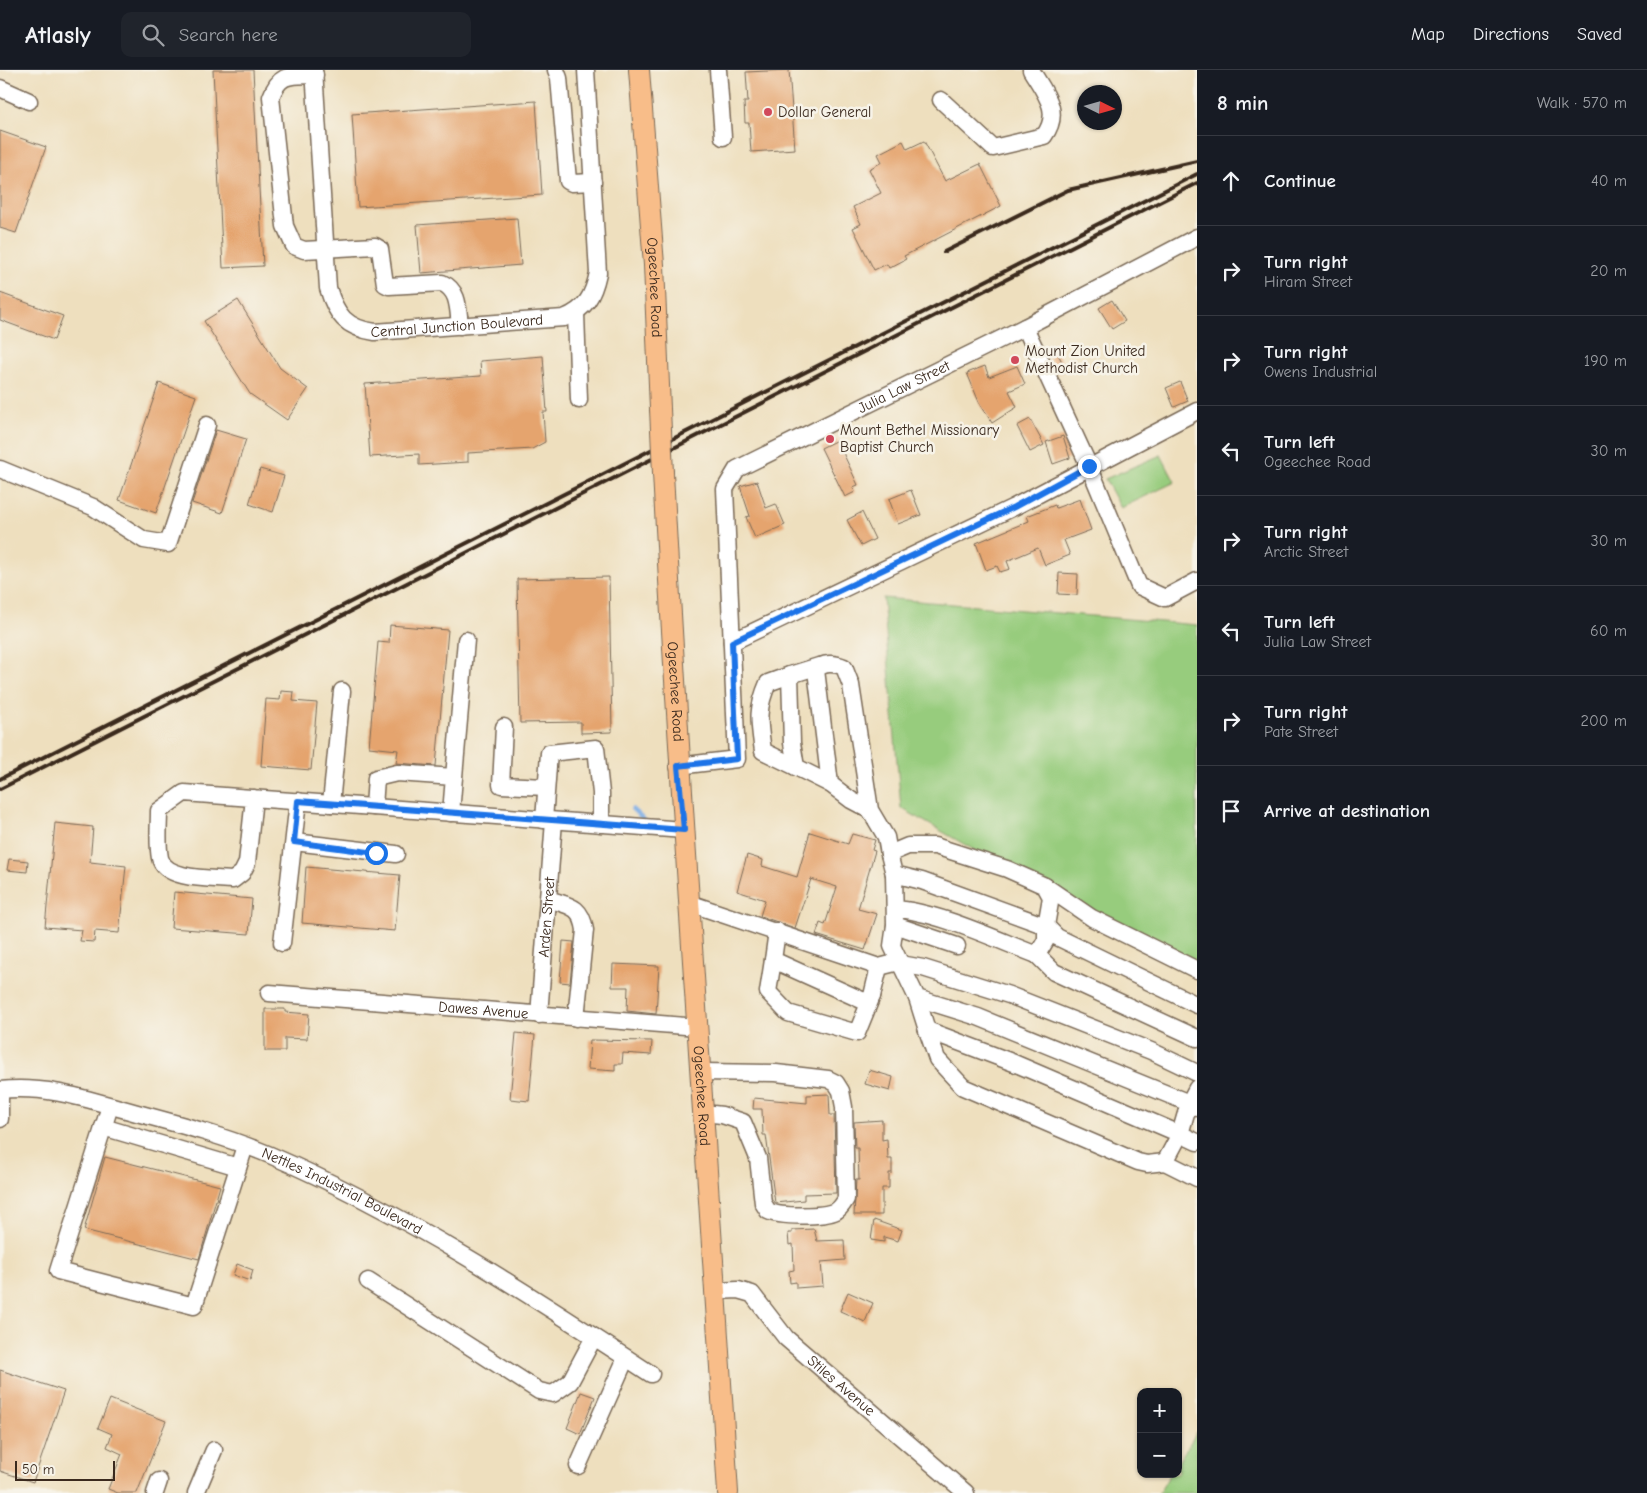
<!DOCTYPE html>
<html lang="en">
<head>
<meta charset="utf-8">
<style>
  :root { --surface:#171b24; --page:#20242c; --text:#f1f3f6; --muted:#9ea1a6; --line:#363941 }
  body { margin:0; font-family:"Comic Neue",sans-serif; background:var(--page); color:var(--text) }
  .controls { position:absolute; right:15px; bottom:15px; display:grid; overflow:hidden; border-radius:10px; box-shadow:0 1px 4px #0004 }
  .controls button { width:45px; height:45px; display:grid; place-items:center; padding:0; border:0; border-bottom:1px solid var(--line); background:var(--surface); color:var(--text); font:25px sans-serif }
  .compass { position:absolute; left:1077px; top:15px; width:45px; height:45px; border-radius:50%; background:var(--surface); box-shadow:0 1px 4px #0004; rotate:95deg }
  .scale { position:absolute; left:15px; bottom:12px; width:100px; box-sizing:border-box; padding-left:5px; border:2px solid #3b2a1e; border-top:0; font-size:14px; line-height:18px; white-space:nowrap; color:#3b2a1e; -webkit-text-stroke:4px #f7f3e8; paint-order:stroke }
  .stop { position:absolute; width:15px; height:15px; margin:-11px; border:4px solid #1a73e8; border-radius:50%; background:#fff }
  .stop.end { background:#1a73e8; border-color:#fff; box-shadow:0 1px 5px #0008 }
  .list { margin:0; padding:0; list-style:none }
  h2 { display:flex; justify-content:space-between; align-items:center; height:65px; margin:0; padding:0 20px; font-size:21px }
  h2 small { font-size:16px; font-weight:400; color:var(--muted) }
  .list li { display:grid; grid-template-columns:32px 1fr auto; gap:15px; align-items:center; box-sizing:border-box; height:90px; padding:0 20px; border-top:1px solid var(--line) }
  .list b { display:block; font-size:19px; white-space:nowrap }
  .list p { margin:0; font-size:16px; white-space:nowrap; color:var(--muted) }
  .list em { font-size:16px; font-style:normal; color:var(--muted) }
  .icon { flex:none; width:28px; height:28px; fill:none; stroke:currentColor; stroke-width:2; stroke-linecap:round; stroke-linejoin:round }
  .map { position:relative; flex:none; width:1197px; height:1423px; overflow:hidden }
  header { display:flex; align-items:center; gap:30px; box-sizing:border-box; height:70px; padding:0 25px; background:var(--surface); border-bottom:1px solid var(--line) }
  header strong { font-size:24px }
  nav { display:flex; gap:28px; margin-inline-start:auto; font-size:18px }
  .search { width:350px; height:45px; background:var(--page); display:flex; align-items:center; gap:12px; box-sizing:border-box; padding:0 18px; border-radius:10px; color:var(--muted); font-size:19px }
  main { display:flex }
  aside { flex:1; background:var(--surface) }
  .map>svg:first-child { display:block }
  .green { fill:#97cc7d; stroke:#697b4e }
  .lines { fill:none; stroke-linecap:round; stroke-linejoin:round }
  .stream { stroke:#79ace5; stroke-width:4 }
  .building { fill:#e5a46e }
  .minor-casing { stroke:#7a6956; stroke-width:19 }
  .major-casing { stroke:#7a6956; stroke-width:22 }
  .minor { stroke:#fff; stroke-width:16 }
  .major { stroke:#f8bd89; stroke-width:20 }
  .rail { stroke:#3b2a1e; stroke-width:4 }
  .major-bridge-casing { stroke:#7a6956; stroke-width:22; stroke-linecap:butt }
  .major-bridge { stroke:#f8bd89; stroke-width:20 }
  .route { stroke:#1a73e8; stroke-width:6 }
  .poi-dot { fill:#d1495b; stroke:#f7f3e8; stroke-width:2 }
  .labels { text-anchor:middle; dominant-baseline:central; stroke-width:5; stroke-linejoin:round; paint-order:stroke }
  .poi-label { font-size:15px; fill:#3b2a1e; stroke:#f7f3e8; text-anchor:start }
  .street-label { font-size:15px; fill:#3b2a1e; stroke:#f7f3e8 }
</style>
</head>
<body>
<header>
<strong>Atlasly</strong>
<div class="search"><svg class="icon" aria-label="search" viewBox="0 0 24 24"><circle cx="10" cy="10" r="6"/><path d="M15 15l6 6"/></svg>Search here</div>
<nav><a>Map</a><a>Directions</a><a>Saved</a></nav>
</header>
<main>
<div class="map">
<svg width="1197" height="1423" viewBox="0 0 1197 1423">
  <rect width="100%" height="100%" fill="#f7f3e8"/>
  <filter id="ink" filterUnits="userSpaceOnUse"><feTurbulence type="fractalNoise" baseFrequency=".02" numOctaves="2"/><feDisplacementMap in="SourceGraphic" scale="10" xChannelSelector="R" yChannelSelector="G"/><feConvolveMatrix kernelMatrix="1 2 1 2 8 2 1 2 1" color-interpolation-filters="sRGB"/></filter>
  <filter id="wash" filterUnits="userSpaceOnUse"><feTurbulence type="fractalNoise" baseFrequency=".0096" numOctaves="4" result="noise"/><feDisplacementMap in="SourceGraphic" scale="20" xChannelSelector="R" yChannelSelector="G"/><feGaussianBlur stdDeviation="1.12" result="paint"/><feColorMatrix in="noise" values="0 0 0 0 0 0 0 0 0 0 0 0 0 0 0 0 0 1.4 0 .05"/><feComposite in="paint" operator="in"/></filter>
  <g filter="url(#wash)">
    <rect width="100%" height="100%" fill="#eedfbe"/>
    <path class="green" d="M 1161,385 L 1175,412 L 1121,438 L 1105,409 Z
      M 883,528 L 1197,555 L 1197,908 L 901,738 Z
      M 1197,1362 L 1197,1423 L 1159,1423 L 1170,1404 L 1178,1404 L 1178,1392 Z"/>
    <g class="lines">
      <path class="stream" d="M 632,739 L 645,751"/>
    </g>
    <g id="blocks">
      <path class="building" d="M 213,0 L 253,0 L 263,196 L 223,198 Z
        M 789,0 L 795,79 L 751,82 L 749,53 L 745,53 L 744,32 L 748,32 L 746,2 Z
        M 536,31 L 542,125 L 358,137 L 352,44 Z
        M 0,61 L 46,77 L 16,163 L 0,158 Z
        M 903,71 L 907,79 L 924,71 L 945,111 L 980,94 L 1001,136 L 904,186 L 906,189 L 889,198 L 887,194 L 874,200 L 853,158 L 861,154 L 853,137 L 881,123 L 869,99 L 882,92 L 878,84 Z
        M 517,148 L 521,195 L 421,203 L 417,155 Z
        M 0,223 L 63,246 L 54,270 L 0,250 Z
        M 238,230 L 280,298 L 308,319 L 287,350 L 250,324 L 204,251 Z
        M 1112,230 L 1125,251 L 1112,259 L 1099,238 Z
        M 1054,276 L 1066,300 L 1058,304 L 1046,280 Z
        M 543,286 L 547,342 L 543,342 L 545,372 L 532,379 L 468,383 L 468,392 L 419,395 L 419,384 L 370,387 L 365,314 L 481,306 L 480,291 Z
        M 985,296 L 989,307 L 1017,296 L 1025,314 L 1009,321 L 1017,337 L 992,353 L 979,332 L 967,303 Z
        M 1180,312 L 1188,331 L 1174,337 L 1166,318 Z
        M 159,313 L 196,326 L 156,443 L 119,430 Z
        M 1030,349 L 1044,375 L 1030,382 L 1017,356 Z
        M 216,360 L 246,369 L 222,443 L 192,433 Z
        M 1063,366 L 1070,388 L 1053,394 L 1046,372 Z
        M 837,370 L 858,415 L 853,417 L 855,422 L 845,427 L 821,378 Z
        M 260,399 L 284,406 L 273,442 L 249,434 Z
        M 757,411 L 766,438 L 776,434 L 785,455 L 755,468 L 746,447 L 750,446 L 740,416 Z
        M 911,420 L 921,445 L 898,454 L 889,429 Z
        M 1080,429 L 1091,460 L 1064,470 L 1070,485 L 1045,495 L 1038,478 L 1007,491 L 1010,499 L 1000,502 L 997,496 L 986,500 L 976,473 L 1029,451 L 1027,446 L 1055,435 L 1056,438 Z
        M 862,442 L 875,469 L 861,476 L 847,450 Z
        M 1059,503 L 1078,504 L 1077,525 L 1058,524 Z
        M 609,507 L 612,662 L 581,663 L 581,652 L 520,653 L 517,509 Z
        M 390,555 L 448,560 L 436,696 L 396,693 L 398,680 L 369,677 L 378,572 L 389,573 Z
        M 281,621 L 294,622 L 293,631 L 317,633 L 311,700 L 261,696 L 266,629 L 280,630 Z
        M 55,753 L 93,757 L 90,792 L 126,796 L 119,863 L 95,861 L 94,872 L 80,871 L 82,860 L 45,857 Z
        M 810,762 L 848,774 L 852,764 L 875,770 L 872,780 L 875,781 L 858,839 L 877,844 L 865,880 L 816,865 L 820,853 L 825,855 L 837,817 L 811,809 L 795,858 L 760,846 L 765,830 L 737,821 L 747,785 L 763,790 L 762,796 L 797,807 Z
        M 9,789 L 28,791 L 27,802 L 7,800 Z
        M 306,797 L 400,805 L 395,861 L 302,853 Z
        M 174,822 L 252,829 L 249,864 L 171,858 Z
        M 563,871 L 574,872 L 570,913 L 560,912 Z
        M 613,894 L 659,896 L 656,944 L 627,941 L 628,917 L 612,917 Z
        M 265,939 L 285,939 L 285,942 L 309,944 L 307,969 L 285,968 L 285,981 L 265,981 Z
        M 516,963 L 535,965 L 529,1031 L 510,1029 Z
        M 590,970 L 652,971 L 651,985 L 623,983 L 622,994 L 615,994 L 615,1001 L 588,999 Z
        M 869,1000 L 893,1007 L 890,1021 L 865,1014 Z
        M 829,1024 L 830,1045 L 834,1045 L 836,1123 L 804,1124 L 804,1130 L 775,1133 L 766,1065 L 763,1065 L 762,1039 L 753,1039 L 754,1028 L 807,1033 L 807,1025 Z
        M 882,1050 L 882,1070 L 887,1069 L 888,1089 L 892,1089 L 892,1103 L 889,1103 L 889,1118 L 882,1118 L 882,1145 L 854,1145 L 856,1110 L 859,1110 L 858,1078 L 855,1078 L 854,1052 Z
        M 105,1087 L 220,1116 L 199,1189 L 84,1160 Z
        M 874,1150 L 902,1160 L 898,1171 L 884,1167 L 884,1172 L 871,1170 Z
        M 814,1159 L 817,1171 L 844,1170 L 845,1190 L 821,1192 L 823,1216 L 796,1218 L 796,1212 L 790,1213 L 789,1201 L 794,1200 L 793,1174 L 789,1175 L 788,1163 L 792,1163 L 792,1160 Z
        M 237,1194 L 253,1200 L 250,1211 L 233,1205 Z
        M 848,1222 L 873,1233 L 865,1252 L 840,1241 Z
        M 0,1300 L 64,1321 L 33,1412 L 0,1401 Z
        M 581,1322 L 595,1327 L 580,1364 L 567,1358 Z
        M 110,1329 L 166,1351 L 137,1423 L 118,1423 L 108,1419 L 122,1384 L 107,1377 L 112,1364 L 98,1358 Z"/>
    </g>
  </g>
  <g filter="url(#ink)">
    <use href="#blocks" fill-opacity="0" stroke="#7a6956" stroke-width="1"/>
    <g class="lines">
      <g class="minor-casing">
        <g id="minor">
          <path id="s1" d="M 314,0 L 328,218 C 336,245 346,258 375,262 L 564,248 C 586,239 593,226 598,203 L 586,0"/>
          <path d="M 556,0 L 559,8 L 568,111 L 572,113 L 593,112"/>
          <path d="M 718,0 L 723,67"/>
          <path d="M 315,5 C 291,6 280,2 271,27 L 285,156 L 294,176 L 304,180 L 375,176 L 380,179 L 385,214 L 389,216 L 442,213 C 459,220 458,239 460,256"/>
          <path d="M 0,18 L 29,31"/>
          <path d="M 941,30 L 993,78 L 1044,66 C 1062,42 1045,23 1031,0"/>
          <path d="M 576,243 L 579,330"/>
          <path d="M 1025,257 L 1089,396 L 1139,516 L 1165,528 L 1197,511"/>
          <path d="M 0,399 L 93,437 L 144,470 L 168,474 L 207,355"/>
          <path d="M 732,572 L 1014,437 L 1197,341"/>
          <path d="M 819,596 L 790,605 L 792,673 L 796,697 L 830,714"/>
          <path d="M 790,605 L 768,613 C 756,640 759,652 763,681 L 796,697"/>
          <path d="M 504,657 L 501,715 L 546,717"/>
          <path id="s2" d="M 678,696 L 737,689 L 725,419 L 737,399 L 1025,257 L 1197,167"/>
          <path d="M 454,707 L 466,570"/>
          <path d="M 254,728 L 247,793 L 242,803 L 233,810 C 214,808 165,811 160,788 C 157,773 159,756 159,741 L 184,723 C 351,735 517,748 684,760"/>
          <path d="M 331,734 L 342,621"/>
          <path d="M 374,737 L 376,708 L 397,703 L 454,707 L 451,743"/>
          <path d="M 870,740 L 851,730 L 830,714 L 816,600 C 823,592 835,593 844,597 L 851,615 L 870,740 L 886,767 L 889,784"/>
          <path d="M 544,750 L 549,683 L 596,678 L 601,723 L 601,754"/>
          <path d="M 294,772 L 396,784"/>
          <path d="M 894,804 L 889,784 L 908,776 L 935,776 L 1007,799 L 1045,816 L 1051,827 L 1046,856 L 1057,867 L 1197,935"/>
          <path d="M 1045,816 L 1092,848 L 1197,900"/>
          <path d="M 548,829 C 569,836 581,835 585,860 L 576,948"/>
          <path d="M 689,833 L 879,897 L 895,893 L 923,898 L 1009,925 L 1151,981 L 1197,1003"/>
          <path d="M 895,839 C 936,841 997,870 1037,885 L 1046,870 L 1046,856 L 922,811 L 894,804 L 895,855 L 892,876 L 917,928 L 978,947 L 1189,1033 L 1180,1064 L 1197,1072"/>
          <path d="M 895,855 L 957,876"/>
          <path d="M 777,861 L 773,890 L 866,932 L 872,926 L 879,897"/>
          <path d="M 282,873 L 298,731"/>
          <path d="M 1037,885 L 1054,902 L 1197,968"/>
          <path d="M 773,890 L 768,922 L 788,943 L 857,963 L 872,926"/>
          <path id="s3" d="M 269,923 L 698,957"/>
          <path d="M 917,928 L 927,960 L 1014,993 L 1180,1064 L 1165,1092 L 1197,1108"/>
          <path id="s4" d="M 539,945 L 554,751"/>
          <path d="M 927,960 L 937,989 L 963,1017 L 1138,1092 L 1147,1094 L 1165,1092"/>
          <path d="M 701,1002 L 776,1003 L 828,1009 L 836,1013 L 841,1021 L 844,1037 L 846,1129 C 843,1134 841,1138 836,1141 C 824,1147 779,1147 768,1141 L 763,1133 L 758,1088 L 743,1052 L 722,1045 L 704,1043"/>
          <path d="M 1197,1018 L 1189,1033 L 1197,1037"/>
          <path id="s5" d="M 0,1020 C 50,1015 89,1030 137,1043 C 182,1055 227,1067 270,1085 C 405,1143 529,1224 651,1304"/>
          <path d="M 0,1022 L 0,1049"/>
          <path d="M 110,1036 L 58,1201 L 194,1236 L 245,1076"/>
          <path d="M 103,1057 L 238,1097"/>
          <path d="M 368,1211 L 539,1321 L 553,1324 L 570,1312 L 594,1267"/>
          <path id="s6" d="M 716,1221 L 738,1220 L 752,1224 L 786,1268 L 966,1423"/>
          <path d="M 578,1396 L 626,1288"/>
          <path d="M 155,1423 L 159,1411"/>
          <path d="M 196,1423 L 214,1380"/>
        </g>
      </g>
      <g class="major-casing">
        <g id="major">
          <path id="s7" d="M 639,0 L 654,195 L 660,339"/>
          <path id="s8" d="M 663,403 C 681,743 707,1083 728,1423"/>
        </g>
      </g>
      <use href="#minor" class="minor"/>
      <use href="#major" class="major"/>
      <path class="rail" d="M 944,182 L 1068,120 L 1197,91
        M 0,709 L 1197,104
        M 0,719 L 1197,113"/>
      <g class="major-bridge-casing">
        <path id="major-bridge" d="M 660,339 L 663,403"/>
      </g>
      <use href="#major-bridge" class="major-bridge"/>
    </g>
  </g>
  <g class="lines" filter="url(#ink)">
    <path class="route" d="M 376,783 L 294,772 L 298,731 L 684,760 L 678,696 L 737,689 L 732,572 L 1014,437 L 1089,396"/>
  </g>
  <g class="poi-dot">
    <circle cx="768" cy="42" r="5"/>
    <circle cx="1015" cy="290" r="5"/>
    <circle cx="830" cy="369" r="5"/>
  </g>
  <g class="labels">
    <g class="poi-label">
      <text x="778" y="42">Dollar General</text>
      <text x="1025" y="281">Mount Zion United<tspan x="1025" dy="17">Methodist Church</tspan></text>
      <text x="840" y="360">Mount Bethel Missionary<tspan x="840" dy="17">Baptist Church</tspan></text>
    </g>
    <g class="street-label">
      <text stroke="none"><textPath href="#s7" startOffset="218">Ogeechee Road</textPath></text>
      <text stroke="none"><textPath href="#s1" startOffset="370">Central Junction Boulevard</textPath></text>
      <text stroke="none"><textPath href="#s2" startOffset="539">Julia Law Street</textPath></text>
      <text stroke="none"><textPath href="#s8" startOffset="219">Ogeechee Road</textPath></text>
      <text stroke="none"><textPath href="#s4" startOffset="98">Arden Street</textPath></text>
      <text stroke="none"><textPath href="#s3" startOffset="215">Dawes Avenue</textPath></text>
      <text stroke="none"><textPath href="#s8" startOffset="624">Ogeechee Road</textPath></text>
      <text stroke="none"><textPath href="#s5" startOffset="360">Nettles Industrial Boulevard</textPath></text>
      <text stroke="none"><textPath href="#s6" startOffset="165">Stiles Avenue</textPath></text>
    </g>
  </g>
</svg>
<div class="controls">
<button>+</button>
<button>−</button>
</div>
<svg class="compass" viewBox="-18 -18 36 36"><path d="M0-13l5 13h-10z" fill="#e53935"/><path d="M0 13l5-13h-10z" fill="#9ea1a6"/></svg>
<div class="scale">50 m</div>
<div class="stop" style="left:376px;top:783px"></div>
<div class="stop end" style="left:1089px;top:396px"></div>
</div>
<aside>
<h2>8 min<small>Walk · 570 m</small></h2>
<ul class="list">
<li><svg class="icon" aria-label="ahead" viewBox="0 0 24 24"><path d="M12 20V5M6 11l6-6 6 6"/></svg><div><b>Continue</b></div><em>40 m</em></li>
<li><svg class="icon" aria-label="right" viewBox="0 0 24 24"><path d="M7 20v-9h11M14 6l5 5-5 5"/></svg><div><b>Turn right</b><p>Hiram Street</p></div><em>20 m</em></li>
<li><svg class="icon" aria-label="right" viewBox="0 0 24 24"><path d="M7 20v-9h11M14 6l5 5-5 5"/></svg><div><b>Turn right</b><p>Owens Industrial</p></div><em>190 m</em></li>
<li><svg class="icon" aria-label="left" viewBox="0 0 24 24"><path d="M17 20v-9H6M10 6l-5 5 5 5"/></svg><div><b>Turn left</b><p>Ogeechee Road</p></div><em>30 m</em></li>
<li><svg class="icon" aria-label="right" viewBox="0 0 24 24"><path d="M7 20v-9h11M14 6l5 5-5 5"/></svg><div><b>Turn right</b><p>Arctic Street</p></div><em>30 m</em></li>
<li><svg class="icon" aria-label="left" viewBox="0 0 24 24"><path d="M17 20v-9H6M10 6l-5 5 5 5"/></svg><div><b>Turn left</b><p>Julia Law Street</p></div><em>60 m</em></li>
<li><svg class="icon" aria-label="right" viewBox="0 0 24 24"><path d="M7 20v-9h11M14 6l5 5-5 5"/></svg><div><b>Turn right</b><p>Pate Street</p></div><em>200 m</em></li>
<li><svg class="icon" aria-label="arrive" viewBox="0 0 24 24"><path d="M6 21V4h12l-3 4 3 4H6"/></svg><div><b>Arrive at destination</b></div></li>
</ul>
</aside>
</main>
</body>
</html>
